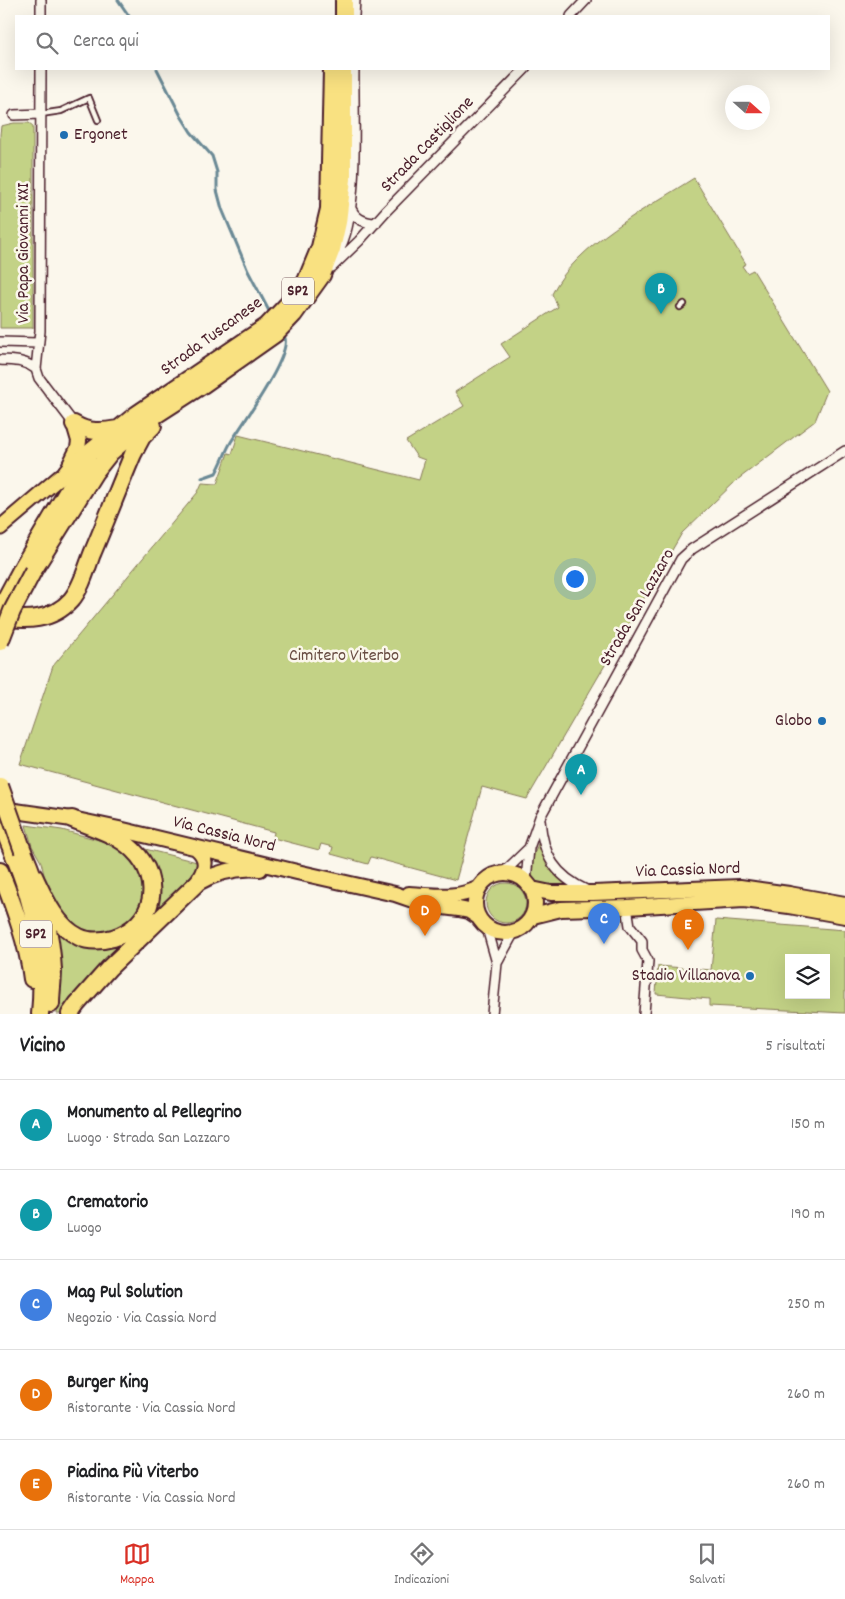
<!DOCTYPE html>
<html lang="it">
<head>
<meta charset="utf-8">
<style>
  :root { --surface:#fff; --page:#f6f6f6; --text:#202124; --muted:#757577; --line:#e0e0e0; --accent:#d93025 }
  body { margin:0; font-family:Dekko,sans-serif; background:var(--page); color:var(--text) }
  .controls { position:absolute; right:15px; bottom:15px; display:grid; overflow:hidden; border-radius:0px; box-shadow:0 5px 20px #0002 }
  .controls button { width:45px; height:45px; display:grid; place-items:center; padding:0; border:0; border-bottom:1px solid var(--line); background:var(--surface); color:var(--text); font:25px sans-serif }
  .compass { position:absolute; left:725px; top:85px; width:45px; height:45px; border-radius:50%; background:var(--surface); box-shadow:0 5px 20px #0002; rotate:111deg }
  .you { position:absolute; left:574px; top:578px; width:18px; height:18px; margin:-12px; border:4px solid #fff; border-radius:50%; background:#1a73e8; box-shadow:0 0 0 8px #1a73e833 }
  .badge { display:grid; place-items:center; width:32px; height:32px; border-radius:50%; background:var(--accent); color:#fff; font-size:16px; font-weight:700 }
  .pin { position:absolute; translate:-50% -41px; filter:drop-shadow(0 1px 2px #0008) }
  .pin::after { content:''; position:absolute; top:26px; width:18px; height:15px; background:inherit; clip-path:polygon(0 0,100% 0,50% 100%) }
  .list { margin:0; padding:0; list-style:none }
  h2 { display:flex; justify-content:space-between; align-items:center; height:65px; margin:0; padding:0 20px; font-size:21px }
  h2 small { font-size:16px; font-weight:400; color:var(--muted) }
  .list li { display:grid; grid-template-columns:32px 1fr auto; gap:15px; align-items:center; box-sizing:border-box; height:90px; padding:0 20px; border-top:1px solid var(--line) }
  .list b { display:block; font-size:19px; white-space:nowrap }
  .list p { margin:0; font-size:16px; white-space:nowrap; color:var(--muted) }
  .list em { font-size:16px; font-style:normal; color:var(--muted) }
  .icon { flex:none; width:28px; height:28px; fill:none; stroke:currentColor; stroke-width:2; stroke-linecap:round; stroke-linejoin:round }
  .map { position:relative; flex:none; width:845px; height:1014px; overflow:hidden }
  .search { position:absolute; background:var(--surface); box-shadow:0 5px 20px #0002; left:15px; right:15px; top:15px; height:55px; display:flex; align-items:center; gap:12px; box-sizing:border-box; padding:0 18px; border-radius:0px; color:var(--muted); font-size:19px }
  .sheet { height:515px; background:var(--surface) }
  nav { display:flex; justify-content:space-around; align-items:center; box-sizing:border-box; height:70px; border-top:1px solid var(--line); background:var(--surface); font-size:14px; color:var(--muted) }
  nav a { display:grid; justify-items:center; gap:2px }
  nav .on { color:var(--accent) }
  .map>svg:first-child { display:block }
  .green { fill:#c3d286; stroke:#867858; fill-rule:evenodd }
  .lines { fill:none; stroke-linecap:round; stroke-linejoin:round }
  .stream { stroke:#6a8995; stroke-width:3 }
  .lane-casing { stroke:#4a1f2b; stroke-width:8 }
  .street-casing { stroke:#4a1f2b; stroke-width:12 }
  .primary-casing { stroke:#4a1f2b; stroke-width:18 }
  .highway-casing { stroke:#4a1f2b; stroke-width:20 }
  .lane { stroke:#fbf7ec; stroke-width:4.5 }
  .street { stroke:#fbf7ec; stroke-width:9 }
  .primary { stroke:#f9e181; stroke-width:14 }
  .highway { stroke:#f9e181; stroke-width:16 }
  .highway-bridge-casing { stroke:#4a1f2b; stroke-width:20; stroke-linecap:butt }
  .highway-bridge { stroke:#f9e181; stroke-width:16 }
  .poi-dot { fill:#1f6fb2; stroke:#fbf7ec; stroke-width:2 }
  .labels { text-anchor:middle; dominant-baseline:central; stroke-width:5; stroke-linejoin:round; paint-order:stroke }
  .shield { fill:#fbf7ec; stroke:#7f6065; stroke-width:1 }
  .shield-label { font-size:16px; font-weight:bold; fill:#4a1f2b }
  .poi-label { font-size:18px; fill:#4a1f2b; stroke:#fbf7ec; text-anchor:end }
  .street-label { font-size:18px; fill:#4a1f2b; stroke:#fbf7ec }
  .park-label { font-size:18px; fill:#684c42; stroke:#fbf7ec }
</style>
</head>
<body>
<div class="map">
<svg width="845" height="1014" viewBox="0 0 845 1014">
  <rect width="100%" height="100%" fill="#fbf7ec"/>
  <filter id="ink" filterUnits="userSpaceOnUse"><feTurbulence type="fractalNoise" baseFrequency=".02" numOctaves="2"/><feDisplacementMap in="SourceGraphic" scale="10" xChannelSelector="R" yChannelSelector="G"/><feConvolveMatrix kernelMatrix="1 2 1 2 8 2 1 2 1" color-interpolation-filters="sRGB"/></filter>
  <g filter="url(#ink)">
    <path class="green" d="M 14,123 L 29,123 L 33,126 L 33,328 L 0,328 L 0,134 L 1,126 Z
      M 694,178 L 746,264 L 742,266 L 747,273 L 753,270 L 827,391 L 815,421 L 737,480 L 682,533 L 527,799 L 482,787 L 456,880 L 371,857 L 368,864 L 331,854 L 333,847 L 321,844 L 319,850 L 273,838 L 274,832 L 20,764 L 53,666 L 198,492 L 202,483 L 217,484 L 228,453 L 232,454 L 238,435 L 419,480 L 425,460 L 417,457 L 406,441 L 464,406 L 455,392 L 510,357 L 501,344 L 558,307 L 552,294 C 575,245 649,207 694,178 Z
      M 26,825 L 62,830 L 117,845 L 143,872 L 144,904 L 125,929 L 92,935 L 70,925 L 47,887 L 41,862 L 32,846 Z
      M 539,841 C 544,861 556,877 573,888 C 564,888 554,889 545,888 C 521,883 534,855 539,841 Z
      M 141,848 L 197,862 L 200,869 L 156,914 L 154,913 Z
      M486 903a20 20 0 1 1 40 0a20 20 0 1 1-40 0Z
      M 716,920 L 845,930 L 845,1013 L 709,1006 L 709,999 L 656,994 L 658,966 L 711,970 ZM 789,958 L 826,958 L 826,995 L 789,995 Z
      M 55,926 L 99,948 L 114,946 L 128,941 L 62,1014 L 57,1014 L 58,988 Z"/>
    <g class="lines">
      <path class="stream" d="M 118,0 L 129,16
        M 157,69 L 181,116 L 191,132 L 212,156 L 217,172 L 217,190 L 222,209 L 248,271 L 269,311
        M 202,478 L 216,473 C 222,463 225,452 231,442 C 243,423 290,358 285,338"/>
      <g class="lane-casing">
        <path id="lane" d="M 41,114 L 61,111 L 89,98 L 98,120
          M 680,307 L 684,304"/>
      </g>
      <g class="street-casing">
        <path id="street" d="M 41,16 L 41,0
          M 354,16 L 355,0
          M 571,16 L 586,0
          M 41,69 L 40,331 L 36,369 L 39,378 L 74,424
          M 14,115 L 41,114
          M 350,206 C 354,218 363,223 376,223
          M 338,251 C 360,218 353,112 354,69
          M 332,267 L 359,241 L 386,211 L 525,69
          M 0,342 L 38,343
          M 0,360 C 15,361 24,360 36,369
          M 540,820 C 543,856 555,876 588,891
          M 503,873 L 529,848
          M 526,881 L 529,848 L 540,817 L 681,559 L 692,549 L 845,451
          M 627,907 L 630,926 L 642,941 L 642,950 L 648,961 L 644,1014
          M 487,928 L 497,963 L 492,1014
          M 497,963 L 514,932"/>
      </g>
      <g class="primary-casing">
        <path id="primary" d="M 0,528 L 67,471 L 78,448 L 79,441 L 74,424
          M 1,809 L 72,819 L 119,829 L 297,872 L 395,894 L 427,905 L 459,909 L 469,911 L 478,917
          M 196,848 C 210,859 205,871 196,883
          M475 903a30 30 0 1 1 60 0a30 30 0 1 1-60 0Z
          M 196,884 C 215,873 237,867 260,869
          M 532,889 L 551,893 L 593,893 L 740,887 L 789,894 L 845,904
          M 409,894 C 436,895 454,900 479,888
          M 533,916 L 561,909 L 627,907 L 744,900 L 789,906 L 845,916"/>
      </g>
      <g class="highway-casing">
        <path id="highway" d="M 344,16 L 344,0
          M 74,424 C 89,433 101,432 118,429
          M 67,471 L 137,414 L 267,326 L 289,303 L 306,281 L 320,247 L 329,209 L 332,69
          M 33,571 L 95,472 L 110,453 L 148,420 L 204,384 L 275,334 L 294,314 L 322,275 L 332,249 L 338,222 L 343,179 L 343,69
          M 0,609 L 23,566 L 77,475 L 88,461
          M 0,617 C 26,621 52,621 71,600 C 81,589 87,567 92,554 C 106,521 119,487 133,454 L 142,437 L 153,426
          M 0,820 C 9,844 20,868 27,892 C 39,931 44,974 40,1014
          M 23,851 C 39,888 51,928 53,970 C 53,981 51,993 51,1004
          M 0,871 C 13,904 28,944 32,979
          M 34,876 C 44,897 56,926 79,937 C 89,942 102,941 113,938 C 155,925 164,880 133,850 C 117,834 91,827 72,819
          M 70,1014 L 77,1004 L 109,968 L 196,884"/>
      </g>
      <use href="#lane" class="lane"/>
      <use href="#street" class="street"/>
      <use href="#primary" class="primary"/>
      <use href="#highway" class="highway"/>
      <g class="highway-bridge-casing">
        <path id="highway-bridge" d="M 0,642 L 12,611 L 33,571
          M 0,786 L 23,851"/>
      </g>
      <use href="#highway-bridge" class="highway-bridge"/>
    </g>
  </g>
  <g class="poi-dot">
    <circle cx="64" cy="135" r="5"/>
    <circle cx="822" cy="721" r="5"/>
    <circle cx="750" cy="976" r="5"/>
  </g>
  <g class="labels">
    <g class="shield">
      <rect x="282" y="277.5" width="32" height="27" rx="4"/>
      <rect x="20" y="920.5" width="32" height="27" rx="4"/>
    </g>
    <g class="shield-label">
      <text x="298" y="291">SP2</text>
      <text x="36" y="934">SP2</text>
    </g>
    <g class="poi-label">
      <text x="74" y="135" text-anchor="start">Ergonet</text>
      <text x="812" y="721">Globo</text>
      <text x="740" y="976">Stadio Villanova</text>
    </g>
    <g class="street-label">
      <text transform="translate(428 145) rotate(-46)">Strada Castiglione</text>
      <text transform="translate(24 253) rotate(-90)">Via Papa Giovanni XXI</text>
      <text transform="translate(212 337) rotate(-36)">Strada Tuscanese</text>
      <text transform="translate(638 608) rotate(-60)">Strada San Lazzaro</text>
      <text transform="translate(224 835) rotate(14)">Via Cassia Nord</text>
      <text transform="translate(688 871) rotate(-2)">Via Cassia Nord</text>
    </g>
    <g class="park-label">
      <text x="344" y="656">Cimitero Viterbo</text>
    </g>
  </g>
</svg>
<div class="controls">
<button><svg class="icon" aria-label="layers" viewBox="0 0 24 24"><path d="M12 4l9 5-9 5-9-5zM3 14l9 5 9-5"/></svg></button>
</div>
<svg class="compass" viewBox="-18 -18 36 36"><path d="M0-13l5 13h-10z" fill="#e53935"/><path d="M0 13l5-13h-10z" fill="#757577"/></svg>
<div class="you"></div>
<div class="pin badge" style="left:581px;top:795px;background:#0f9aa8">A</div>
<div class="pin badge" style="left:661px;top:314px;background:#0f9aa8">B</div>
<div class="pin badge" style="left:604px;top:944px;background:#3f7fe0">C</div>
<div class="pin badge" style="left:425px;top:936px;background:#e8710a">D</div>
<div class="pin badge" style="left:688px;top:950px;background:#e8710a">E</div>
<div class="search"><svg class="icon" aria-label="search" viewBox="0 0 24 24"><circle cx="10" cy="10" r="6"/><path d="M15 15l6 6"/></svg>Cerca qui</div>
</div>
<section class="sheet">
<h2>Vicino<small>5 risultati</small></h2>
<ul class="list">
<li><span class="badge" style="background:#0f9aa8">A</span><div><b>Monumento al Pellegrino</b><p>Luogo · Strada San Lazzaro</p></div><em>150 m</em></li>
<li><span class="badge" style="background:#0f9aa8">B</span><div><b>Crematorio</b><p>Luogo</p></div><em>190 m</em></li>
<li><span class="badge" style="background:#3f7fe0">C</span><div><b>Mag Pul Solution</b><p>Negozio · Via Cassia Nord</p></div><em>250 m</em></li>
<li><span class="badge" style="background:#e8710a">D</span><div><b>Burger King</b><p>Ristorante · Via Cassia Nord</p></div><em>260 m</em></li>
<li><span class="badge" style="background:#e8710a">E</span><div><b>Piadina Più Viterbo</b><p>Ristorante · Via Cassia Nord</p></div><em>260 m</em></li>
</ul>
</section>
<nav>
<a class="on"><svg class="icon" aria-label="map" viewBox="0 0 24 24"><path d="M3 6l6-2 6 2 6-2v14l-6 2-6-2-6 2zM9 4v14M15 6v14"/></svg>Mappa</a>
<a><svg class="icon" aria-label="directions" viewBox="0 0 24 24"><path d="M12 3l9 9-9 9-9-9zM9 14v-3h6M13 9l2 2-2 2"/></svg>Indicazioni</a>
<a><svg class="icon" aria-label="saved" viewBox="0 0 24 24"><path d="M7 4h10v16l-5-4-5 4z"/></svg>Salvati</a>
</nav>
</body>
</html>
